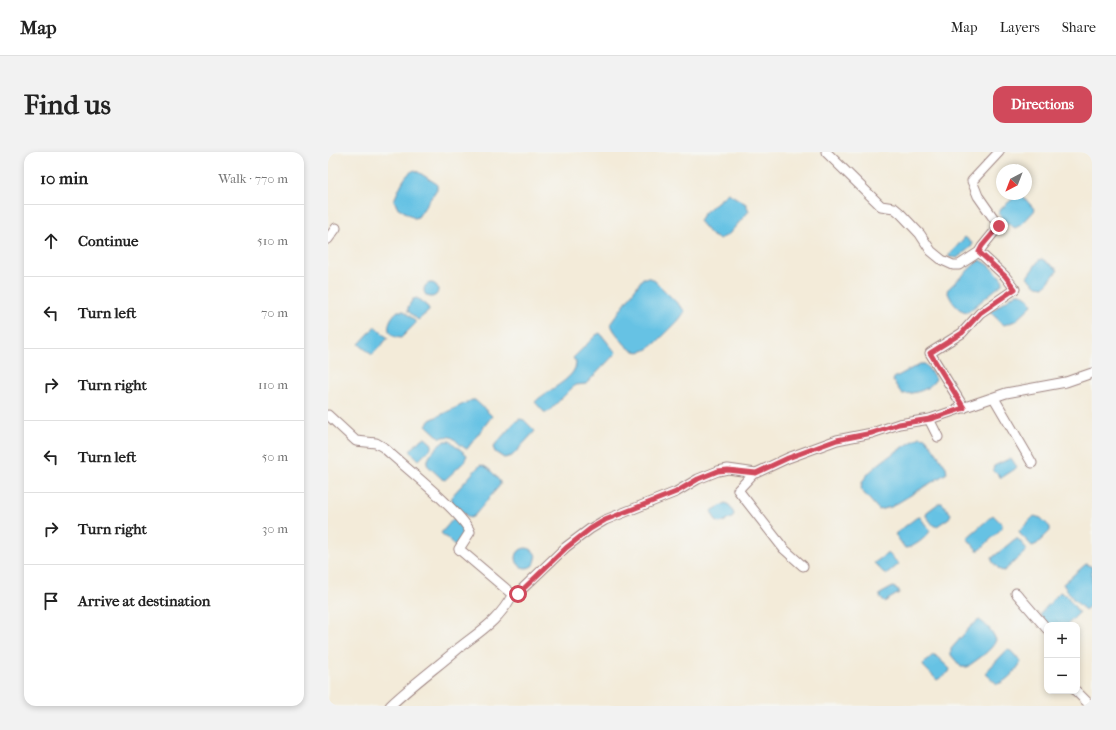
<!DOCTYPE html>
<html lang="en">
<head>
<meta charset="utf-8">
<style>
  :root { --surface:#fff; --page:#f2f2f2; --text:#222; --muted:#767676; --line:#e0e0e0; --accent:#d1495b }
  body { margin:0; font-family:"IM FELL French Canon",serif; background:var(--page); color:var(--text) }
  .controls { position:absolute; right:12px; bottom:12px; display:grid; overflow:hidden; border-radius:8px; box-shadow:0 2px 6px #0003 }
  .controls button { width:36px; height:36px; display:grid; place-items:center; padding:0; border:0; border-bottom:1px solid var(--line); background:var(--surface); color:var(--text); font:20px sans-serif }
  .compass { position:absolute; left:668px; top:12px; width:36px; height:36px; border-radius:50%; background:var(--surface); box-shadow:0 2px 6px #0003; rotate:222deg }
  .stop { position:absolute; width:12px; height:12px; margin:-9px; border:3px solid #d1495b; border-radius:50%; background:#fff }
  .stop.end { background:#d1495b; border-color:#fff; box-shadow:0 1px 4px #0008 }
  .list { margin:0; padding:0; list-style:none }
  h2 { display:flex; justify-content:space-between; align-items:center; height:52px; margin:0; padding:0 16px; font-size:17px }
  h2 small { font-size:13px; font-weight:400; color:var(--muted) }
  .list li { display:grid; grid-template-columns:26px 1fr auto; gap:12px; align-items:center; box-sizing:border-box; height:72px; padding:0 16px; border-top:1px solid var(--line) }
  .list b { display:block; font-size:15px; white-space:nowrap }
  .list em { font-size:13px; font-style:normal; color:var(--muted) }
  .icon { flex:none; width:22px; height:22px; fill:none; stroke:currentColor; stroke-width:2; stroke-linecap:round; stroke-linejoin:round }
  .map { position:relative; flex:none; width:764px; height:554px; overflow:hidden; border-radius:12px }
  header { display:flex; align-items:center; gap:24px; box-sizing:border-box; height:56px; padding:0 20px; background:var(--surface); border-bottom:1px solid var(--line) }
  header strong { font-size:19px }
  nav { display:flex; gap:22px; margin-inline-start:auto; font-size:14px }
  .intro { display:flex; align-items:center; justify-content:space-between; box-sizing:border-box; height:96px; padding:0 24px }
  h1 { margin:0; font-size:28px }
  .button { padding:10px 18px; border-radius:12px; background:var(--accent); color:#fff; font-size:14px; font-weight:700 }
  main { display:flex; gap:24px; padding:0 24px }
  aside { flex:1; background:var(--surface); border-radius:12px; box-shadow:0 2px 6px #0003 }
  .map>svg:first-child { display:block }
  .water { fill:#66c2e4; stroke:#587088 }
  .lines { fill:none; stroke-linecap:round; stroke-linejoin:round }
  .minor-casing { stroke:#9e8582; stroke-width:11 }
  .minor { stroke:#fff; stroke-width:9 }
  .route { stroke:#d1495b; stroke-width:5 }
</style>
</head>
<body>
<header>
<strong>Map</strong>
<nav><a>Map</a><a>Layers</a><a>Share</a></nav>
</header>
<div class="intro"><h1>Find us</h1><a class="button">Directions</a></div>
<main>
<aside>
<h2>10 min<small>Walk · 770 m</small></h2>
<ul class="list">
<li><svg class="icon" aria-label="ahead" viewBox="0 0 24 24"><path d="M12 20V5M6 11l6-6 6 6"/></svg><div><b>Continue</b></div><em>510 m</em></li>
<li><svg class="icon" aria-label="left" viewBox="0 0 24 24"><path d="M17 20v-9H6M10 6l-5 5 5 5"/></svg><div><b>Turn left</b></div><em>70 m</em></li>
<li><svg class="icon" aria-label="right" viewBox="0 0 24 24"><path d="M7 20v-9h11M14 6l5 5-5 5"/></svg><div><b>Turn right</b></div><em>110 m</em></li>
<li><svg class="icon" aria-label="left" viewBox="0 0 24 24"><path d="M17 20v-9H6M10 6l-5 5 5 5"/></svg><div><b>Turn left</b></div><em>50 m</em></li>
<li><svg class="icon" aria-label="right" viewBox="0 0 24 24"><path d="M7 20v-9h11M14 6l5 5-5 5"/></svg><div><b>Turn right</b></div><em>30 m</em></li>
<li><svg class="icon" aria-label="arrive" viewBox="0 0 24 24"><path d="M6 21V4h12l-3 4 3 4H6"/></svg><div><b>Arrive at destination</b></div></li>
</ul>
</aside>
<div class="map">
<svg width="764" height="554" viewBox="0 0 764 554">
  <rect width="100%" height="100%" fill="#f6f6f2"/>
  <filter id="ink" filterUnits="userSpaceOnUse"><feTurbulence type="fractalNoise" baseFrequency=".025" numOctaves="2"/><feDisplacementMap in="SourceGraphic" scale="8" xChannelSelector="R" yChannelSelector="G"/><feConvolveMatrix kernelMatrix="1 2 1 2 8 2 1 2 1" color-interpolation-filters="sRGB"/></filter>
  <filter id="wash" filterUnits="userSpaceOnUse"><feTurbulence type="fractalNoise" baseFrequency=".012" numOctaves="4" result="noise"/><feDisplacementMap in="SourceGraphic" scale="16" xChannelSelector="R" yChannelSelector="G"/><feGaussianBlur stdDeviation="0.9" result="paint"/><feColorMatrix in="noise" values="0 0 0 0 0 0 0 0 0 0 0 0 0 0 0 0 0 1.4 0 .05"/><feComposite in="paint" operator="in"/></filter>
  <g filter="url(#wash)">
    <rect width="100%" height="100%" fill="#f3ebd9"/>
    <path class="water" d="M 87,18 L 109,32 L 109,37 L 90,65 L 86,66 L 69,55 L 66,48 C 71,38 76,21 87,18 Z
      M 400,41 L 418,52 L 421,59 L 400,83 L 391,87 L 383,83 L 371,69 L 375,62 Z
      M 690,42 L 693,42 L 707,58 L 693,73 L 687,76 L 676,69 L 671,61 L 673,57 Z
      M 637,85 L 644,91 L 644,94 L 629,106 L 621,105 L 621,103 Z
      M 714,107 L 730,118 L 716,135 L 709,134 L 699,125 L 711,108 Z
      M 651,108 C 660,110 670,121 675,129 L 674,132 L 640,160 C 630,160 622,148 619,138 Z
      M 315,126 L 323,126 L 328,130 L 357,159 C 352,168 344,175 337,182 C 323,196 310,210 294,189 C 290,183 284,178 283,171 Z
      M96 138a7 7 0 1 1 14 0a7 7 0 1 1-14 0Z
      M 689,141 L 693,141 L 701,147 L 704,153 L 687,169 L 676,173 L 662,160 Z
      M 89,146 L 100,155 L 101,159 L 90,168 L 80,159 L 80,155 L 85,147 Z
      M 70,159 L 76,159 L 87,169 L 87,172 L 73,186 C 55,185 59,167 70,159 Z
      M 47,175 L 60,186 L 44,203 L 31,192 Z
      M 272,181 L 288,201 L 287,202 L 258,232 L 247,233 L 220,260 L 216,260 L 207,250 C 217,239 249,227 248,210 L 245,206 L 268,183 Z
      M 592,212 L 597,212 L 608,227 C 600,239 588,241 574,242 L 565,229 L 566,226 Z
      M 144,248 L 147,248 L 164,264 L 139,297 C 126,291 128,281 112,286 L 98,273 L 102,268 Z
      M 192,267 L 196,268 L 207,279 L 184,304 L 176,306 L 167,300 L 165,295 L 187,270 Z
      M 592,285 L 598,286 L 618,315 L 619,321 L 563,355 L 551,358 L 534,339 C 526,322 579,293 592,285 Z
      M 97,286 L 104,292 L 103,296 L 91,308 L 82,299 L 93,287 Z
      M 117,289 L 122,289 L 139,303 L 136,310 L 117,328 L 113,326 L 99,313 C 99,304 110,293 117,289 Z
      M 683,306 L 689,315 L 687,317 L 673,326 L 665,318 L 666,314 Z
      M 152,313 C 160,314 167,323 172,330 L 172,333 L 146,364 L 142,366 L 124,352 L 124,344 Z
      M 398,351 L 402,354 L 406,362 L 404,366 L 392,371 L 388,369 L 383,359 Z
      M 611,351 L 614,351 L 623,362 L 621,366 L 609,374 L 606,374 L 598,364 L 599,360 Z
      M 665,363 L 674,372 L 674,376 L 652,398 L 649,398 L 639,386 Z
      M 706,364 L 713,366 L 722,375 L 722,379 L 709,392 L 704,394 L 693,383 L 691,379 Z
      M 592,365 L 602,379 C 598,386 585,396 577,396 L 567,382 L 588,366 Z
      M 126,366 L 130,367 L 138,379 L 128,394 L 113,381 Z
      M 687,387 L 690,387 L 698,396 L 698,399 L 676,419 L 672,418 L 664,409 L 664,406 Z
      M188 406a10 10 0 1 1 20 0a10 10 0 1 1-20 0Z
      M 560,401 L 571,412 L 558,423 L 546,411 Z
      M 758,412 L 764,415 L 764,452 L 757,458 L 745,447 L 735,432 Z
      M 565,435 L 571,438 L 571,441 L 556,450 L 552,445 L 552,442 Z
      M 732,440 L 739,444 L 751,461 L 739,473 L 721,473 L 713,464 L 713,461 Z
      M 651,468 C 658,472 665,480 668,488 C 664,499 648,508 639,515 L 633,515 L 623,503 L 623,497 L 642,475 Z
      M 679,498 L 683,499 L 693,510 C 689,518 677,531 669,532 L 657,521 Z
      M 605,503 L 607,503 L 622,517 L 621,520 L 609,528 L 596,515 L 595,512 Z"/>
  </g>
  <g filter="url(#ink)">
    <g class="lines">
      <g class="minor-casing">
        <path id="minor" d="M 498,0 L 553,54 L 566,56 L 572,61 L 592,82 L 603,99 L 614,108 L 625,113 L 631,113 L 651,100
          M 0,87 L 8,76
          M 666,246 L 704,311
          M 636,256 L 602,201 L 634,181 L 652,161 L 687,137 L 677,124 L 651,100 L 654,95 L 671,74 L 650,44 L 644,29 L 671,0
          M 0,263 L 28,289 L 48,291 L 55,295 C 73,312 135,361 142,380 L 131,397 L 184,442 L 189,442 L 238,395 L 262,377 L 277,368 L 348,340 L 370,327 L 390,319 L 400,317 L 428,321 L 460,306 L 509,288 L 544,281 L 571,272 L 602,267 L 678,241 L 738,230 L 764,221
          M 601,267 L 610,285
          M 425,322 L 410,338 L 456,397 L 475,414
          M 688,441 L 719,477
          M 748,539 L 763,554
          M 62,554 C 84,533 109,515 132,495 C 154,478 171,468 185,442"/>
      </g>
      <use href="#minor" class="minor"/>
    </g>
  </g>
  <g class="lines" filter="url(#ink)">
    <path class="route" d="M 190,442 L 238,396 L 262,377 L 277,368 L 348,340 L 370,327 L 390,319 L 400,318 L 428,321 L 460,306 L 509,288 L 544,281 L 571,272 L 602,267 L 636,256 L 602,201 L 634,181 L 652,161 L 687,137 L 677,124 L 651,100 L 654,94 L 671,74"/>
  </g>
</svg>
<div class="controls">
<button>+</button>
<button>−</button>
</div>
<svg class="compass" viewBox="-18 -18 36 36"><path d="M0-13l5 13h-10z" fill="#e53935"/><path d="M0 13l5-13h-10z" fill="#767676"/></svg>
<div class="stop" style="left:190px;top:442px"></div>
<div class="stop end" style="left:671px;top:74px"></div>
</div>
</main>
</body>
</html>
